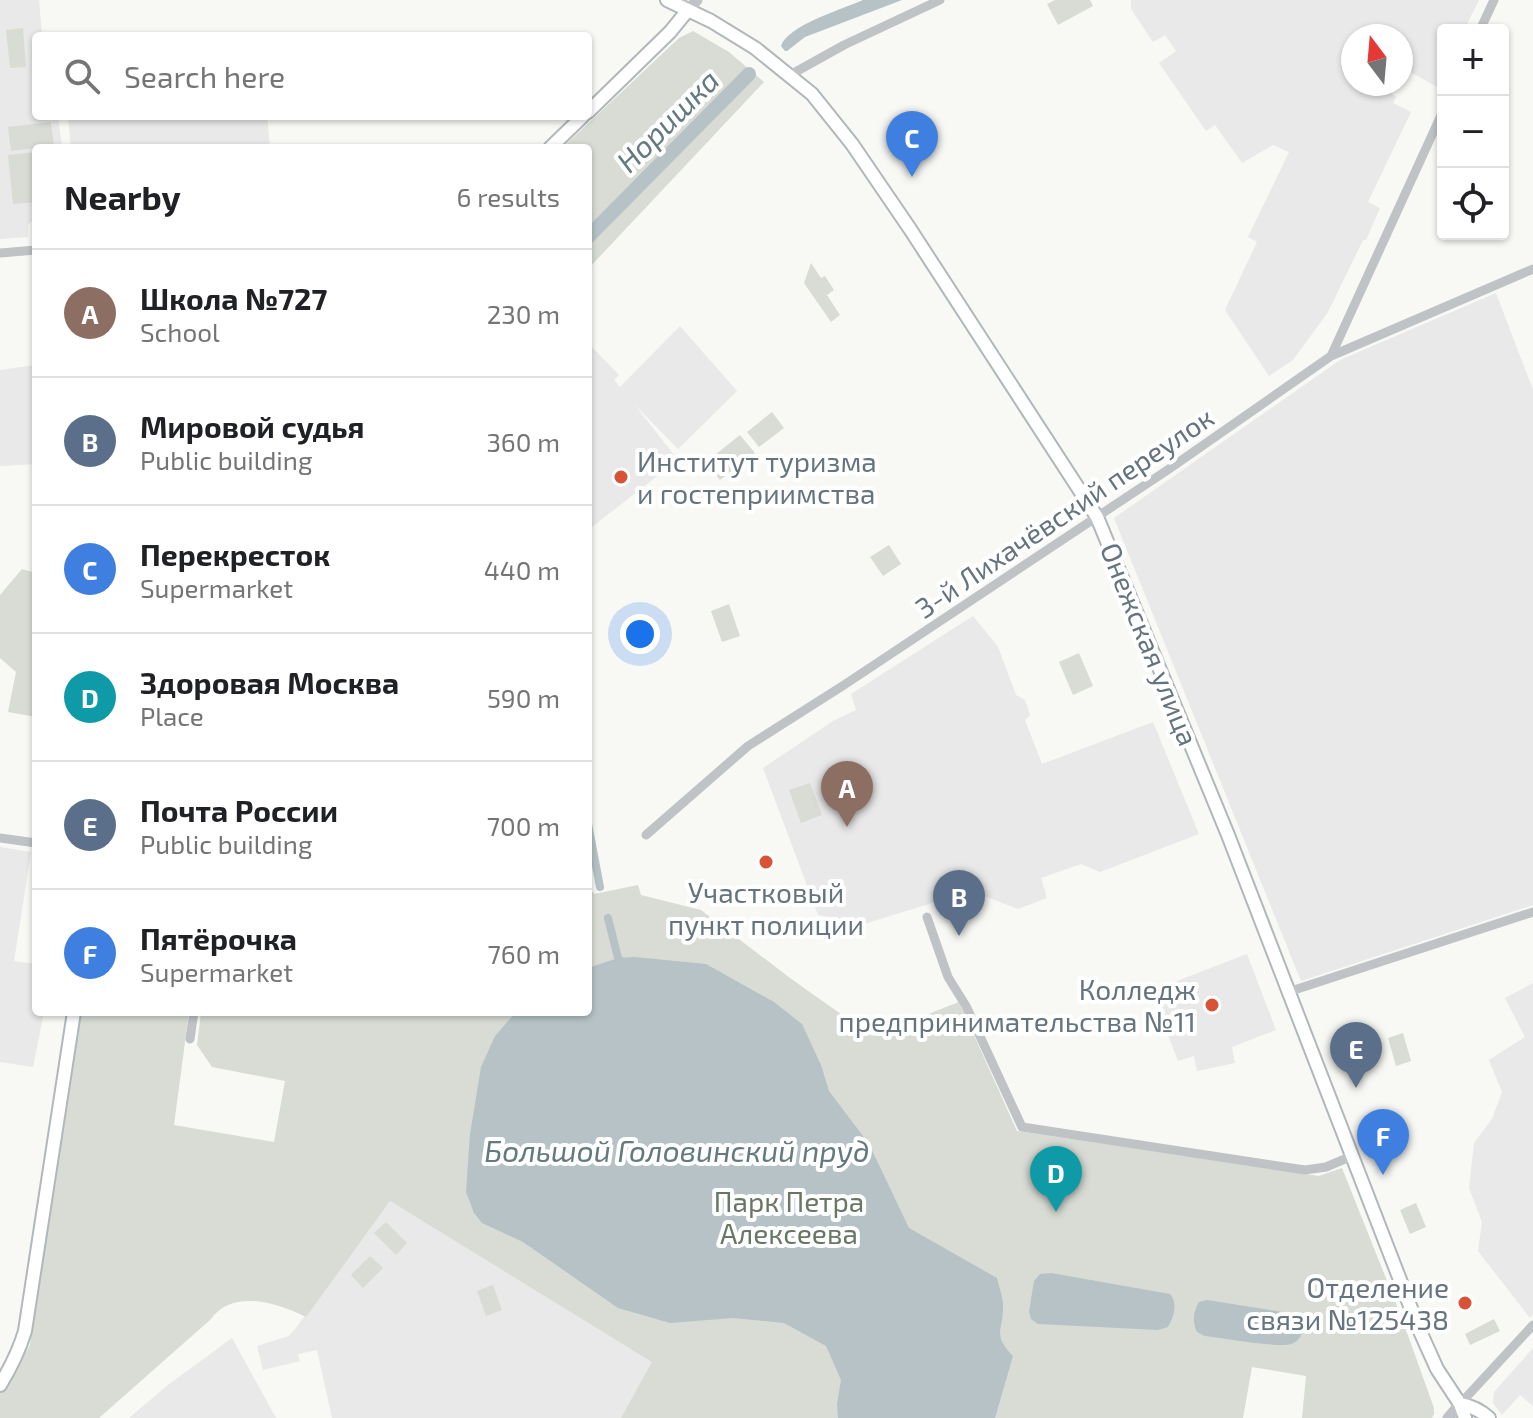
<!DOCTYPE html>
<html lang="en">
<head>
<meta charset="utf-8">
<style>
  :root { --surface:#fff; --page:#f6f6f6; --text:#202124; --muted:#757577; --line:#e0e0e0; --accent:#d93025 }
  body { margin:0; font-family:"Exo 2",sans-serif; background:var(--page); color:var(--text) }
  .controls { position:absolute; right:24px; top:24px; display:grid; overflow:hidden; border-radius:8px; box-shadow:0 2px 6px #0004 }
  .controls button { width:72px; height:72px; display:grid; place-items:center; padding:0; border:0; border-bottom:2px solid var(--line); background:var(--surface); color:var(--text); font:40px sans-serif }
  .compass { position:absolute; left:1341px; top:24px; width:72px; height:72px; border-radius:50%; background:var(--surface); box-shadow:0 2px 6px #0004; rotate:344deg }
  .you { position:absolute; left:640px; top:634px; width:28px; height:28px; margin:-20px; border:6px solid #fff; border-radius:50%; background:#1a73e8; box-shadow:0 0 0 12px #1a73e833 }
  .badge { display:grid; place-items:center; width:52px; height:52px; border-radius:50%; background:var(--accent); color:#fff; font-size:26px; font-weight:700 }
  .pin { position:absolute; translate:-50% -66px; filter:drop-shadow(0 2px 4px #0008) }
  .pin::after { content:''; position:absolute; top:42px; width:28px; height:24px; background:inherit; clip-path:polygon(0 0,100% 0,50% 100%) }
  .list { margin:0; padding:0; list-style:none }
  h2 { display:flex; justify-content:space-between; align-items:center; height:104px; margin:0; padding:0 32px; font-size:34px }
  h2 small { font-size:26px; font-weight:400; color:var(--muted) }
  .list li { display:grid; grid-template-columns:52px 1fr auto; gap:24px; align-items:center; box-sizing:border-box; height:128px; padding:0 32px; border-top:2px solid var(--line) }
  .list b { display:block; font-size:30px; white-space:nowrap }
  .list p { margin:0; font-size:26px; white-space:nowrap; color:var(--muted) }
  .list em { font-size:26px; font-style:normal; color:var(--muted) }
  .icon { flex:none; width:44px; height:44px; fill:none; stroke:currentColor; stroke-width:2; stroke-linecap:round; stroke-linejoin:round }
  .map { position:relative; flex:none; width:1533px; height:1418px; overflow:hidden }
  .search { position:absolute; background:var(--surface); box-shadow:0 2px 6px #0004; left:32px; top:32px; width:560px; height:88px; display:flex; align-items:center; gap:20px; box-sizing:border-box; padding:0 28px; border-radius:8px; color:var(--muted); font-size:30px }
  .panel { position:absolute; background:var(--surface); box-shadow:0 2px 6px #0004; left:32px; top:144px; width:560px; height:872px; border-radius:8px }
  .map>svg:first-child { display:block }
  .built { fill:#e8e9e8 }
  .green { fill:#d8dcd5 }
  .water { fill:#b6c2c6 }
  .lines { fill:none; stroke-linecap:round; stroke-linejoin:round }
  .canal { stroke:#b6c2c6; stroke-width:8 }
  .river { stroke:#b6c2c6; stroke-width:14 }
  .secondary-casing { stroke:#b1b7bb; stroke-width:16 }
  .minor { stroke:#bfc3c6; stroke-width:9 }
  .tertiary { stroke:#bfc3c6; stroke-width:11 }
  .secondary { stroke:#fff; stroke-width:12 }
  .poi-dot { fill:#d85235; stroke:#fff; stroke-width:3 }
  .labels { text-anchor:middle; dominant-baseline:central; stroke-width:8; stroke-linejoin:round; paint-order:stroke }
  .poi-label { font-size:28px; fill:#65747e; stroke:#fff; text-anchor:end }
  .street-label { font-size:28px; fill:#65747e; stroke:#fff }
  .park-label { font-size:28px; fill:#677763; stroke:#fff }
  .water-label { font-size:30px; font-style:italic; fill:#647a7f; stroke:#fff }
</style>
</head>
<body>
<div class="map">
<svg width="1533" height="1418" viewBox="0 0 1533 1418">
  <rect width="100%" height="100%" fill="#f8f8f5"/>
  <path class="built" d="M 0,0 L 39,0 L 42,36 L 36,36 L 36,116 L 58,116 L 62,148 L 36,148 L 36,217 L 28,225 L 28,237 L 0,239 Z
    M 1131,0 L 1479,0 L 1464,30 L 1443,30 L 1443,78 L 1439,88 L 1405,69 L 1401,76 L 1401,36 L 1353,36 L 1353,84 L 1397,84 L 1392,94 L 1396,97 L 1393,103 L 1411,112 L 1368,202 L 1380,208 L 1366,240 L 1363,240 L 1328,312 L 1293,360 L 1269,376 L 1225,310 L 1257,242 L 1248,237 L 1289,152 L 1273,145 L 1242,163 L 1215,125 L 1206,131 L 1159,63 L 1176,51 L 1165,35 L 1153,42 L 1131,9 Z
    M 68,116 L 267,116 L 270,148 L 71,148 Z
    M 1496,293 L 1533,390 L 1533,905 L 1301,981 L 1114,518 L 1340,360 Z
    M 680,326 L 737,391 L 678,449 L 634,404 L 678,460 L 588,530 L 588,343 L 619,375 L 614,380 L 620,387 Z
    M 36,365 L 36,464 L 0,466 L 0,370 Z
    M 973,616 L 998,647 L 1016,695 L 1025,700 L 1030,715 L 1025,720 L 1042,764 L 1153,722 L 1199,834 L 1100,872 L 1081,864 L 1041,878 L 1047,898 L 1018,909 L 971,891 L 864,924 L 818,915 L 763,768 L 833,721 L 856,710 L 851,694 Z
    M 0,847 L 31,852 L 14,961 L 36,964 L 36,1012 L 44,1012 L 33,1067 L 0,1062 Z
    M 1247,954 L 1276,1030 L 1232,1047 L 1235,1063 L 1197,1071 L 1194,1056 L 1178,1061 L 1151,991 Z
    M 1533,983 L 1533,1314 L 1530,1318 L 1478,1251 L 1482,1222 L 1469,1188 L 1474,1143 L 1492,1119 L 1502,1092 L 1489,1060 L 1525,1037 L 1505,998 Z
    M 390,1201 L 653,1362 L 621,1418 L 332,1418 L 317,1350 L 298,1354 L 300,1361 L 263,1370 L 257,1346 L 289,1336 L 296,1328 Z
    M 232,1338 L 276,1418 L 129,1418 L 168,1385 Z
    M 1533,1348 L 1533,1406 L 1520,1395 L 1502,1415 L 1493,1403 L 1494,1392 Z"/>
  <path class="green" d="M 1055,0 L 1090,0 L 1093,6 L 1058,25 L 1047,4 Z
    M 23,28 L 26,67 L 10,68 L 6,30 Z
    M 693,31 L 729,52 L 764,82 L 588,269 L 588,148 L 562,148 L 679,38 Z
    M 51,122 L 54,146 L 11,151 L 8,127 Z
    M 36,152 L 36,202 L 13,204 L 8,155 Z
    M 811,263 L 821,278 L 825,276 L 834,290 L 827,295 L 840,315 L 831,322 L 804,283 Z
    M 772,412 L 784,428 L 759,447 L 747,432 Z
    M 740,435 L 755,453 L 720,480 L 706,462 Z
    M 889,545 L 901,564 L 883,576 L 870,557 Z
    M 22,569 L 36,573 L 36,717 L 8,712 L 16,672 L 0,658 L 0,595 Z
    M 729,604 L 740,636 L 722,642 L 711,611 Z
    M 1079,653 L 1093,686 L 1073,695 L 1059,662 Z
    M 852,766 L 857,780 L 828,791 L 823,777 Z
    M 810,783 L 822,815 L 801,823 L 789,790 Z
    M 638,885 L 641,895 L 701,910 L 790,978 L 872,1036 L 959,1002 L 1017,1131 L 1319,1176 L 1342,1168 L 1401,1316 L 1434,1408 L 1434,1414 L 1432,1418 L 1302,1418 L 1306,1376 L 1252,1367 L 1243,1418 L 621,1418 L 652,1362 L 390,1201 L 306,1317 C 278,1303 232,1288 210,1320 L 99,1418 L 0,1418 L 0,1394 L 30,1345 L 80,1012 L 189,1012 L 174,1125 L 274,1142 L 285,1081 L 212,1067 L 197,1045 L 201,1012 L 588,1012 L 588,891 L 593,892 L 594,894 Z
    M 1403,1033 L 1411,1061 L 1396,1066 L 1388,1038 Z
    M 1416,1203 L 1426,1227 L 1410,1234 L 1400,1210 Z
    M 386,1222 L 407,1243 L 396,1255 L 374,1233 Z
    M 370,1256 L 383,1268 L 363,1288 L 351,1275 Z
    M 493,1285 L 502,1310 L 486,1316 L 477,1291 Z
    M 1494,1319 L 1500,1331 L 1470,1345 L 1465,1334 Z"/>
  <path class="water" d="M 863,0 L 902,0 L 805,37 L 787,51 L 785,51 L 781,46 C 788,25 843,9 863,0 Z
    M 635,957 L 706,964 L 774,1002 L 802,1024 L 821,1065 L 829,1091 L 869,1144 L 909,1228 L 997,1278 C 999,1287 1003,1297 1003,1305 C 1004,1331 991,1333 1013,1356 L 995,1418 L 838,1418 L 837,1404 L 841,1380 L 826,1346 L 784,1323 L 733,1318 L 670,1323 L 618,1308 L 523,1242 L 482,1223 L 474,1213 L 466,1192 L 470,1134 L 481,1067 L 495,1036 L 516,1012 L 588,1012 L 588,968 L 618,958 Z
    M 1051,1273 L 1170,1294 C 1178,1303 1174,1317 1168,1327 L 1158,1330 L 1038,1324 L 1031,1319 L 1029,1312 L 1034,1281 L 1040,1274 Z
    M 1207,1300 L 1295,1314 L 1301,1316 C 1305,1327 1303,1340 1291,1344 C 1278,1348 1222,1338 1205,1336 L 1197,1332 C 1192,1321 1193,1313 1199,1302 Z"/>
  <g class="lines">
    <path class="canal" d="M 588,824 L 600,887
      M 608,918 L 618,958 L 624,966"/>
    <path class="river" d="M 588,237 L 749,74"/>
    <g class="secondary-casing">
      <path id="secondary" d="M 667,0 L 711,21 L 755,48 L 812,94 L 852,144 L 910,229 L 1097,517 L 1228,835 L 1419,1329 L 1437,1369 L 1460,1404 L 1465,1418
        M 588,112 L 670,32 L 688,10
        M 550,148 L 583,116
        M 0,1385 C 11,1367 19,1351 25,1331 L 74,1012
        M 1460,1404 C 1472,1406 1480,1410 1489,1418"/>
    </g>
    <path class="minor" d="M 1480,30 L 1494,0
      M 790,75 L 844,45 L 940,0
      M 0,253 L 36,250
      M 1331,356 L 1443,111
      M 646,835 L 748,746 L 844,685 L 1169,469 L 1331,356 L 1533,269
      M 0,838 L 36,843
      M 927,917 L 948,977 L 966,1006 L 1022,1127 L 1305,1170 L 1326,1167 L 1352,1156
      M 1288,992 L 1533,912
      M 190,1039 L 194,1012
      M 1460,1404 L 1533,1325"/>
    <path class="tertiary" d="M 683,4 L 688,10 L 697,0
      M 1448,1418 L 1460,1404"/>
    <use href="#secondary" class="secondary"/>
  </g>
  <g class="poi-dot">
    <circle cx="621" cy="477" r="8"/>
    <circle cx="766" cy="862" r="8"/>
    <circle cx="1212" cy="1005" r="8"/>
    <circle cx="1465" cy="1303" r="8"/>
  </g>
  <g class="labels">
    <g class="poi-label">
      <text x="637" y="461" text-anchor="start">Институт туризма<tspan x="637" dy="32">и гостеприимства</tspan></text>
      <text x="766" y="892" text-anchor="middle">Участковый<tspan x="766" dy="32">пункт полиции</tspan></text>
      <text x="1196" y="989">Колледж<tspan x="1196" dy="32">предпринимательства №11</tspan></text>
      <text x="1449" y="1287">Отделение<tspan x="1449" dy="32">связи №125438</tspan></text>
    </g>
    <g class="street-label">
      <text transform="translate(1064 512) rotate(-34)">3-й Лихачёвский переулок</text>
      <text transform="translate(1150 644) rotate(68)">Онежская улица</text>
    </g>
    <g class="park-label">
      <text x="789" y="1201">Парк Петра<tspan x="789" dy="32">Алексеева</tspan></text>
    </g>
    <g class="water-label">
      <text transform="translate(667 120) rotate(-45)">Норишка</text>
      <text x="677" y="1150">Большой Головинский пруд</text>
    </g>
  </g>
</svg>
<div class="controls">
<button>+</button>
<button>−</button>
<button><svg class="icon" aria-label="locate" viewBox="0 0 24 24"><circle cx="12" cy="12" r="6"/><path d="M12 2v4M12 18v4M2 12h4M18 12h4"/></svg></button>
</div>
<svg class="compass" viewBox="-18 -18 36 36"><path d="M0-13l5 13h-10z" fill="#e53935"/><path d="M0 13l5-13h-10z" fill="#757577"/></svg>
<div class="you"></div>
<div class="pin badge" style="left:847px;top:827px;background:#8d6e63">A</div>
<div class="pin badge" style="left:959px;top:936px;background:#5c6f8a">B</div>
<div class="pin badge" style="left:912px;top:177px;background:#3f7fe0">C</div>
<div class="pin badge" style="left:1056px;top:1212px;background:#0f9aa8">D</div>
<div class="pin badge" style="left:1356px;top:1088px;background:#5c6f8a">E</div>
<div class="pin badge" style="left:1383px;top:1175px;background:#3f7fe0">F</div>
<div class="search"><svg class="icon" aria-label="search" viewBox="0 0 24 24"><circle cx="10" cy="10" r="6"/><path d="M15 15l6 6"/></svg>Search here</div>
<section class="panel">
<h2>Nearby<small>6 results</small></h2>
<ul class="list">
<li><span class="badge" style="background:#8d6e63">A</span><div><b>Школа №727</b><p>School</p></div><em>230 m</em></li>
<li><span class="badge" style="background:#5c6f8a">B</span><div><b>Мировой судья</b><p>Public building</p></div><em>360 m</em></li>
<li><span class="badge" style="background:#3f7fe0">C</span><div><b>Перекресток</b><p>Supermarket</p></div><em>440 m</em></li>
<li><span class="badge" style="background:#0f9aa8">D</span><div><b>Здоровая Москва</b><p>Place</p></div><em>590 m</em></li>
<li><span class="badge" style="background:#5c6f8a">E</span><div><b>Почта России</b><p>Public building</p></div><em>700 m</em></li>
<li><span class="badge" style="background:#3f7fe0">F</span><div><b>Пятёрочка</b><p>Supermarket</p></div><em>760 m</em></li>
</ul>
</section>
</div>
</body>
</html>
